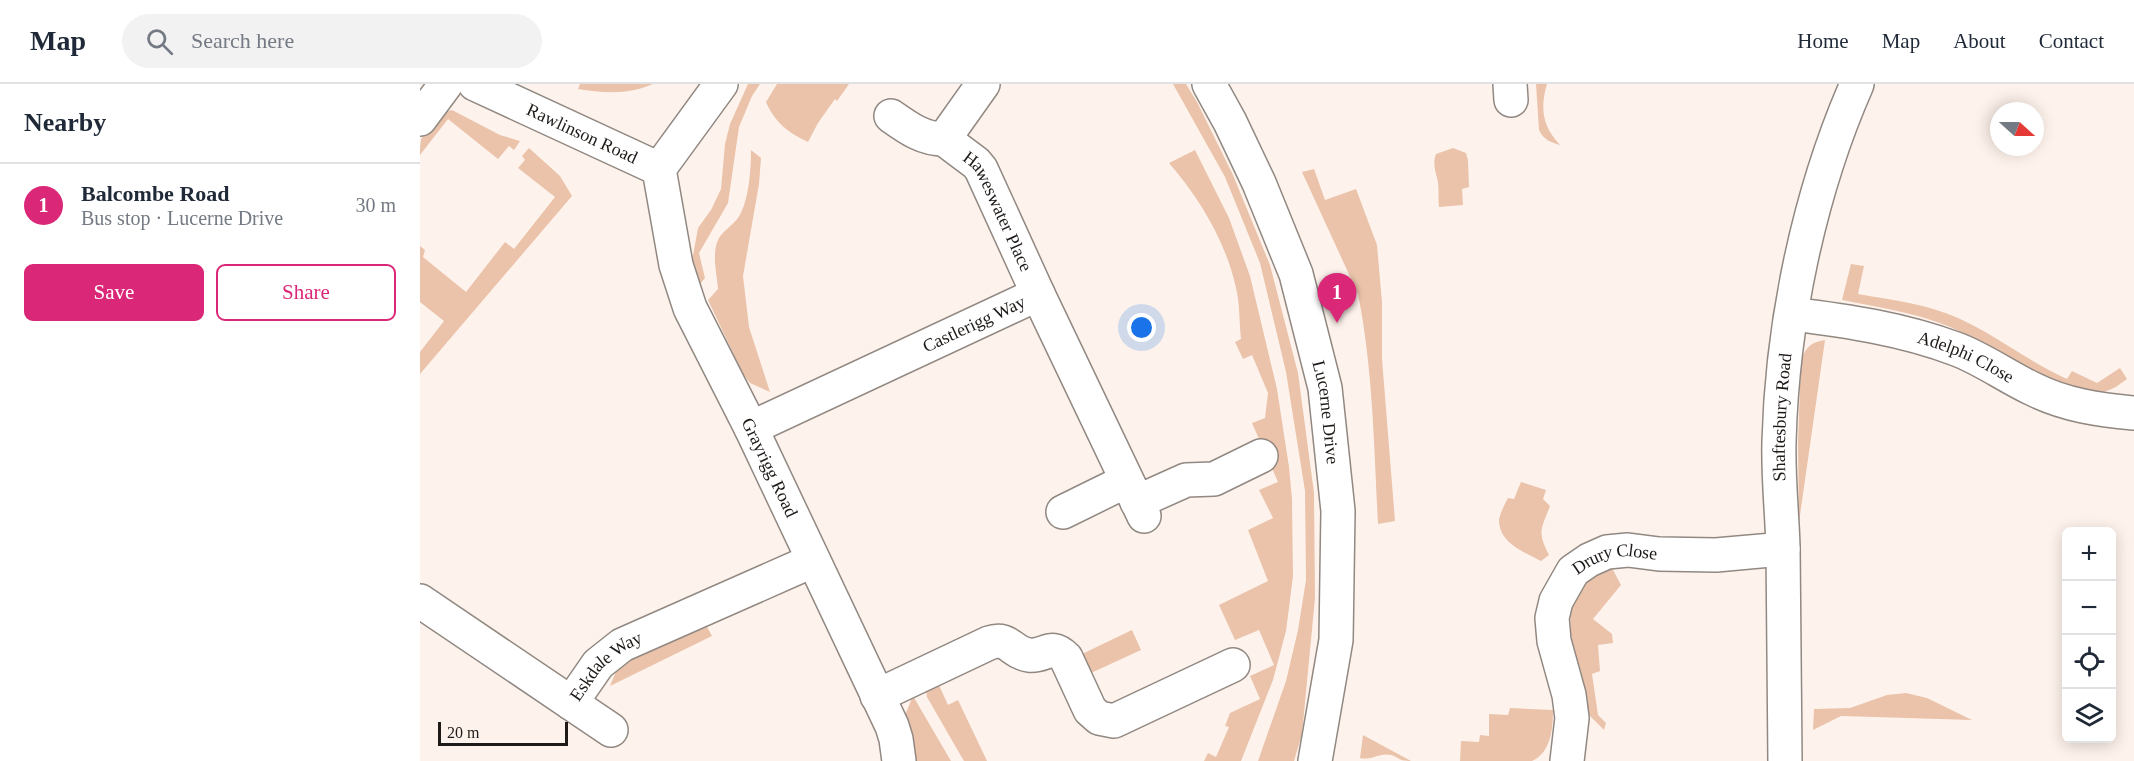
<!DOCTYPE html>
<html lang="en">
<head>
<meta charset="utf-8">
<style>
  :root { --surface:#fff; --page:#f2f2f3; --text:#1f2937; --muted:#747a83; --line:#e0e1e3; --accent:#db2777 }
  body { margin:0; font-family:Georgia,serif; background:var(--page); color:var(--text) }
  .controls { position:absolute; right:18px; bottom:18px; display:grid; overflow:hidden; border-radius:9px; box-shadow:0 3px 15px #0003 }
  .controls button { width:54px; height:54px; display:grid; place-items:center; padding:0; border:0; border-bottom:2px solid var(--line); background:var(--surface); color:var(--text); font:30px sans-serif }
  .compass { position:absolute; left:1570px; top:18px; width:54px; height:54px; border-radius:50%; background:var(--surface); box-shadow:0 3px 15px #0003; rotate:111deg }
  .scale { position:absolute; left:18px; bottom:15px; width:130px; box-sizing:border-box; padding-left:6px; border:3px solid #1e1a18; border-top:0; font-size:16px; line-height:21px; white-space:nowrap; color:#1e1a18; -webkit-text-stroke:4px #fef3ec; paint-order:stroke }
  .you { position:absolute; left:722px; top:244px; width:21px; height:21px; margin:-15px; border:4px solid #fff; border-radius:50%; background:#1a73e8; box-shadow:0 0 0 9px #1a73e833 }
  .badge { display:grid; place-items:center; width:39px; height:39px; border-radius:50%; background:var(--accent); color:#fff; font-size:20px; font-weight:700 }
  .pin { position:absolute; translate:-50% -50px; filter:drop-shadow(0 2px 3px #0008) }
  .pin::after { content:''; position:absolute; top:32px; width:21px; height:18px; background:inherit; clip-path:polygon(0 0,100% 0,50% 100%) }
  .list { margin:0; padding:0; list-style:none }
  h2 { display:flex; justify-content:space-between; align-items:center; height:78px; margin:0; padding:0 24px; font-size:26px }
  h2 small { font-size:20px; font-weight:400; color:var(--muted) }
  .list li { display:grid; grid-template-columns:39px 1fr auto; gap:18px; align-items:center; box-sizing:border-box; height:84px; padding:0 24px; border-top:2px solid var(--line) }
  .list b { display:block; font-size:22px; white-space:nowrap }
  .list p { margin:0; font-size:20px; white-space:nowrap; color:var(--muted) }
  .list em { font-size:20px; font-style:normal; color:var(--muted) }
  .actions { display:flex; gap:12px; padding:18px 24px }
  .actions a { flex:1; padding:14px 0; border:2px solid var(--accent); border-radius:9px; text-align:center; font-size:21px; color:var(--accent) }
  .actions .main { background:var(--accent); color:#fff }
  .icon { flex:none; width:33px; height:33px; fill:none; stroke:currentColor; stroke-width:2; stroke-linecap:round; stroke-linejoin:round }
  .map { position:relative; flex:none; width:1714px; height:677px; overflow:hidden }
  header { display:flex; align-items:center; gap:36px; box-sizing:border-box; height:84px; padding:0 30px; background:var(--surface); border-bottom:2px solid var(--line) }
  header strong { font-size:28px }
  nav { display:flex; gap:33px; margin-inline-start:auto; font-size:21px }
  .search { width:420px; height:54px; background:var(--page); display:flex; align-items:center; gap:15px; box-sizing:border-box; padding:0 21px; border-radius:33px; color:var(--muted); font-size:22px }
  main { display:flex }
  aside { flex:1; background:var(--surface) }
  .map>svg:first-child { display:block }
  .green { fill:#eac3aa }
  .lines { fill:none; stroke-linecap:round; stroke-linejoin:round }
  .minor-casing { stroke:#918882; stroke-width:36 }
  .minor { stroke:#fff; stroke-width:33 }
  .labels { text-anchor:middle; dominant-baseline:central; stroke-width:4.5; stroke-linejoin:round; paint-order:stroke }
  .street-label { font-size:18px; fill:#1e1a18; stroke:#fef3ec }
</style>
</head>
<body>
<header>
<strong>Map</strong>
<div class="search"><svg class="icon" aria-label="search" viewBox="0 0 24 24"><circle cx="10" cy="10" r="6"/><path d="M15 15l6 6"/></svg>Search here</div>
<nav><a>Home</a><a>Map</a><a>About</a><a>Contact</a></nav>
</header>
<main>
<aside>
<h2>Nearby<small></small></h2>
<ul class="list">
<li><span class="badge">1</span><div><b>Balcombe Road</b><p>Bus stop · Lucerne Drive</p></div><em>30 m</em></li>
</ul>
<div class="actions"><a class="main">Save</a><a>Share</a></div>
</aside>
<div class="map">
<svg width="1714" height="677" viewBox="0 0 1714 677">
  <rect width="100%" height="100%" fill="#fef3ec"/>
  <path class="green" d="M 160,0 L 233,0 C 209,11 183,9 158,5 Z
    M 328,0 L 340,0 L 332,12 L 319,43 L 308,119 L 279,169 L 285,194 L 279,201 L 272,177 L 278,144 L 291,126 L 301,105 L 305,60 L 310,40 Z
    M 357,0 L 429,0 L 417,17 L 415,15 L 398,39 L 388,58 C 369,49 355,39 346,18 Z
    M 753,0 L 766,0 L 777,18 L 813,91 L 850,181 L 878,289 L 894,409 L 895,514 L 882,650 L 874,677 L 838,677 L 866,597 L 878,546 L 886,496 L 885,407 L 866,288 L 840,179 L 805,93 Z
    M 1116,0 L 1127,0 C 1120,24 1122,42 1140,61 C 1130,58 1124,56 1119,46 Z
    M 32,26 L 80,51 L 100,57 L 94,66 L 89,62 L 78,75 L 28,35 L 0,71 C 0,66 0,60 1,56 C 5,46 22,27 32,26 Z
    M 109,64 L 140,92 L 152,112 L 0,290 L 0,268 L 24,237 L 0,218 L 0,162 L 5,166 L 3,173 L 46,208 L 85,158 L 94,165 L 135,113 L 98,84 L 105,76 L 102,72 Z
    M 1033,64 L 1046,69 L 1048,76 L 1049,103 L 1042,105 L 1043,121 L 1019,123 C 1018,115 1019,106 1018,98 C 1016,88 1012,81 1016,70 Z
    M 331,66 L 341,74 L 339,100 L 323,192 L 329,243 L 350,308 L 330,299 L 323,290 L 288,216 L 298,205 C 297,190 291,168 299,154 C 303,147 313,141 318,134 C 329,118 331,85 331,66 Z
    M 775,66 L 809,134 L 830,192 L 857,305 L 869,383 L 872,415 L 873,492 L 866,547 L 853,596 L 821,677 L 784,677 L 788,669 L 796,673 L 809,643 L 805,642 L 810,629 L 840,615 L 830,592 L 854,581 L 839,546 L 815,556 L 799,521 L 848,497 L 828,446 L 853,434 L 839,406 L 858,398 L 832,339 L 845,334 L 848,309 L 832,271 L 823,275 L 815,258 L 821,255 C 819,238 820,220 816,204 C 806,158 780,115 749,79 Z
    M 894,85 L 905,116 L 936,105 L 957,161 L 962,218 L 962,275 L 975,437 L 958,440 C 954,363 953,285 938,210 L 882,88 Z
    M 1431,180 L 1444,182 L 1438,210 C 1472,216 1507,220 1538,234 C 1576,251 1609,278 1647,295 L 1652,287 L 1677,299 L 1700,284 L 1707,295 C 1700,300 1693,306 1683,308 C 1637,314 1569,257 1525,241 C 1492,228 1456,223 1422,216 Z
    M 1405,256 L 1379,438 L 1378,359 L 1381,276 C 1386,263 1391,258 1405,256 Z
    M 1101,398 L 1126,406 L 1123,415 L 1130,422 C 1121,446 1117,447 1129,471 L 1121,477 C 1104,468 1079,459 1079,436 C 1080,429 1085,420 1088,414 L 1094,415 Z
    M 1192,484 L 1201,501 L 1173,535 L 1192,550 L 1193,559 L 1178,561 L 1180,587 L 1172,590 L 1178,631 L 1186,639 L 1184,646 L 1166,628 L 1151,552 L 1150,523 L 1156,509 L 1170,491 Z
    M 287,543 L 292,552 L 190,602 L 198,583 L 208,573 L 273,545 L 280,546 Z
    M 712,546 L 721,566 L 671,589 L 662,570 Z
    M 518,599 L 528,621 L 538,616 L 567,677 L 544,677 L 541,672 L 507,613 L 506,606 Z
    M 1486,609 L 1507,614 L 1552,636 L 1421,632 L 1393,646 L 1394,625 L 1430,624 L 1467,611 Z
    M 493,612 L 531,677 L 492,677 L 485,631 Z
    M 1090,624 L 1133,626 C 1133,644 1131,669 1112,677 C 1104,677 1053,677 1040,677 L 1041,657 L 1059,658 L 1060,651 L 1069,652 L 1069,630 L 1088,631 Z
    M 943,651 L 991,677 C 978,677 981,674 971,671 C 960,668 951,677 940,674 Z"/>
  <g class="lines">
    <g class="minor-casing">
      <g id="minor">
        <path id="s1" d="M 55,0 L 239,85"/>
        <path id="s2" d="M 789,0 L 810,38 L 839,99 L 876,190 L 905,304 L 918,427 L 916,556 L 895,677"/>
        <path d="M 1090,0 L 1091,16"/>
        <path d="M 471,32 C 488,44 503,55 524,55 L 563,0"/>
        <path d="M 0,35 L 26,0"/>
        <path id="s3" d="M 524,55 L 556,79 L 561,85 L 618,210"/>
        <path id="s4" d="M 239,85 L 256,181 L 270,224 L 331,344 L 472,642 L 476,655 L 479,677"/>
        <path d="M 239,85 L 301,0"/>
        <path id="s5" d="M 1372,230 C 1428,237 1483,245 1536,265 C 1563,275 1587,293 1613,305 C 1645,321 1679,326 1714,329"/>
        <path id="s6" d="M 331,344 L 618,210 L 724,432"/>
        <path d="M 717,418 L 766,396 L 794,395 L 841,372"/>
        <path d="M 643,428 L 706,397"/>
        <path id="s7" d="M 0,517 L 151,619 L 178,580 L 202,561 L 392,477"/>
        <path d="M 457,612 L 569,559 C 590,552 591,569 609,571 C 626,573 630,558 646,574 L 670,626 L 679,634 L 694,637 L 813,581"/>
        <path d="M 151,619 L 191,646"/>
        <path id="s8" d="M 1147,677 L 1152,634 L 1149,611 L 1134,557 L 1132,534 L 1136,517 L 1153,487 L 1169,476 L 1187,468 L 1208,466 L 1239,470 L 1296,471 L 1363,465"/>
        <path id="s9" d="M 1365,677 C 1364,606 1364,534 1363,463 C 1362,428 1358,393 1359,358 C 1362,239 1389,109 1437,0"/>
      </g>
    </g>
    <use href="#minor" class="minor"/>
  </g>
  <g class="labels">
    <g class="street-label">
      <text stroke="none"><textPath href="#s1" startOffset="118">Rawlinson Road</textPath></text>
      <text stroke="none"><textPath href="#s3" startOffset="93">Haweswater Place</textPath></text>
      <text stroke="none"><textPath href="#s6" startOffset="246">Castlerigg Way</textPath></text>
      <text stroke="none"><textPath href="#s5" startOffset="180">Adelphi Close</textPath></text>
      <text stroke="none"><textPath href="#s2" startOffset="351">Lucerne Drive</textPath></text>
      <text stroke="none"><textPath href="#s9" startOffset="344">Shaftesbury Road</textPath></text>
      <text stroke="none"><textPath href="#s4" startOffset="321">Grayrigg Road</textPath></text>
      <text stroke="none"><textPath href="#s8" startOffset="243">Drury Close</textPath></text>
      <text stroke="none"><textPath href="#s7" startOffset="234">Eskdale Way</textPath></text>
    </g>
  </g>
</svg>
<div class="controls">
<button>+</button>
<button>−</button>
<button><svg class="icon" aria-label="locate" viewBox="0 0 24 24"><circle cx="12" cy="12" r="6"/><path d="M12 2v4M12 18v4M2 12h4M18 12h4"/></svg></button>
<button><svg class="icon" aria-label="layers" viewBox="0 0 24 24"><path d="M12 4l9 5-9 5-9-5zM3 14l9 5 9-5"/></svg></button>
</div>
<svg class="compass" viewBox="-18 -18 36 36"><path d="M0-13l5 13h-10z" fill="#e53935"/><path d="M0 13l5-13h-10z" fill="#747a83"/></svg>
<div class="scale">20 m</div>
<div class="you"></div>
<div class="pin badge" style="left:917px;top:239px">1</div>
</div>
</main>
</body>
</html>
